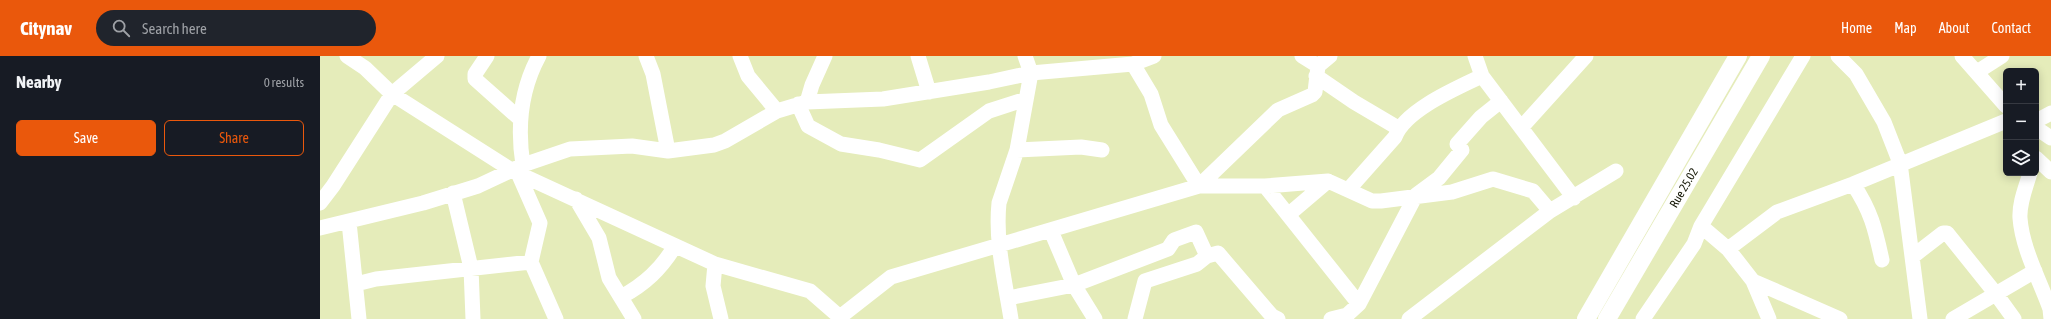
<!DOCTYPE html>
<html lang="en">
<head>
<meta charset="utf-8">
<style>
  :root { --surface:#171b24; --page:#20242c; --text:#f1f3f6; --muted:#9ea1a6; --line:#363941; --accent:#ea580c }
  body { margin:0; font-family:"Asap Condensed",sans-serif; background:var(--page); color:var(--text) }
  .controls { position:absolute; right:12px; top:12px; display:grid; overflow:hidden; border-radius:6px; box-shadow:0 2px 10px #0003 }
  .controls button { width:36px; height:36px; display:grid; place-items:center; padding:0; border:0; border-bottom:1px solid var(--line); background:var(--surface); color:var(--text); font:20px sans-serif }
  .list { margin:0; padding:0; list-style:none }
  h2 { display:flex; justify-content:space-between; align-items:center; height:52px; margin:0; padding:0 16px; font-size:17px }
  h2 small { font-size:13px; font-weight:400; color:var(--muted) }
  .actions { display:flex; gap:8px; padding:12px 16px }
  .actions a { flex:1; padding:9px 0; border:1px solid var(--accent); border-radius:6px; text-align:center; font-size:14px; color:var(--accent) }
  .actions .main { background:var(--accent); color:#fff }
  .icon { flex:none; width:22px; height:22px; fill:none; stroke:currentColor; stroke-width:2; stroke-linecap:round; stroke-linejoin:round }
  .map { position:relative; flex:none; width:1731px; height:263px; overflow:hidden }
  header { display:flex; align-items:center; gap:24px; box-sizing:border-box; height:56px; padding:0 20px; background:var(--accent); color:#fff }
  header strong { font-size:19px }
  nav { display:flex; gap:22px; margin-inline-start:auto; font-size:14px }
  .search { width:280px; height:36px; background:var(--page); display:flex; align-items:center; gap:10px; box-sizing:border-box; padding:0 14px; border-radius:22px; color:var(--muted); font-size:15px }
  main { display:flex }
  aside { flex:1; background:var(--surface) }
  .map>svg:first-child { display:block }
  .lines { fill:none; stroke-linecap:round; stroke-linejoin:round }
  .minor { stroke:#fff; stroke-width:15 }
  .major { stroke:#fff; stroke-width:18 }
  .labels { text-anchor:middle; dominant-baseline:central; stroke-width:3; stroke-linejoin:round; paint-order:stroke }
  .street-label { font-size:12px; fill:#131504; stroke:#e5ecba }
</style>
</head>
<body>
<header>
<strong>Citynav</strong>
<div class="search"><svg class="icon" aria-label="search" viewBox="0 0 24 24"><circle cx="10" cy="10" r="6"/><path d="M15 15l6 6"/></svg>Search here</div>
<nav><a>Home</a><a>Map</a><a>About</a><a>Contact</a></nav>
</header>
<main>
<aside>
<h2>Nearby<small>0 results</small></h2>
<ul class="list">
</ul>
<div class="actions"><a class="main">Save</a><a>Share</a></div>
</aside>
<div class="map">
<svg width="1731" height="263" viewBox="0 0 1731 263">
  <rect width="100%" height="100%" fill="#e5ecba"/>
  <g class="lines">
    <path class="minor" d="M 27,0 L 45,12 L 72,38 L 193,115 L 395,208 L 490,235 L 522,263
      M 167,0 L 155,18 L 155,23 L 200,63
      M 326,0 L 333,18 L 348,95
      M 420,0 L 428,20 L 457,55
      M 598,0 L 609,36
      M 982,0 L 998,10
      M 1155,0 L 1162,20 L 1254,142
      M 1518,0 L 1536,18 L 1564,66 L 1580,107 L 1600,263
      M 1642,0 L 1686,50
      M 813,8 L 831,38 L 841,69 L 879,130 L 958,54 L 992,39 L 995,36 L 998,10 L 1010,0
      M 1657,16 L 1682,0
      M 996,20 L 1034,46 L 1078,72
      M 487,46 L 492,29 L 505,0
      M 478,48 L 488,70 L 521,88 L 559,94 L 600,104 L 669,55 L 706,43
      M 1716,65 L 1731,57
      M 1201,72 L 1266,0
      M 1716,72 L 1731,82
      M 697,94 L 761,91 L 782,94
      M 1716,102 L 1731,116
      M 203,109 C 197,71 200,35 219,0
      M 198,117 L 220,167 L 211,206 L 236,263
      M 1710,117 C 1706,131 1699,147 1700,162 C 1702,192 1720,225 1730,253 L 1731,263
      M 1533,128 C 1551,155 1555,172 1562,204
      M 945,130 L 1039,248
      M 1028,134 L 1075,81 C 1085,54 1137,32 1162,20
      M 133,137 L 151,212 L 153,263
      M 256,143 L 279,182 L 289,222 L 314,263
      M 0,147 L 13,130 L 72,38 L 117,0
      M 968,159 L 1008,125
      M 29,166 L 39,263
      M 0,172 L 103,147 L 158,130 L 203,109 L 250,93 L 312,90 L 348,95 L 394,89 L 405,85 L 457,55 L 487,46 L 563,43 L 669,26 L 711,17 L 813,8 L 834,0
      M 731,175 L 754,229 L 775,263
      M 1408,193 L 1457,156 L 1533,128 L 1686,65
      M 1592,201 L 1623,177 L 1627,177 L 1676,238 L 1694,263
      M 395,208 L 393,230 L 401,263
      M 1433,225 L 1520,263
      M 36,228 L 56,223 L 211,206
      M 301,241 C 325,228 341,213 355,190
      M 688,242 L 754,229 L 848,193 L 854,184 L 876,176 L 887,200
      M 520,261 L 571,221 L 879,130 L 945,130 L 1008,125 L 1052,145 L 1061,145 L 1132,136 L 1173,123 L 1213,135 L 1230,155
      M 691,263 C 685,225 675,186 679,147 L 697,94 L 711,17 L 705,0
      M 815,263 L 825,225 L 877,208 L 887,200 L 898,197 L 952,260 L 958,263
      M 1011,263 L 1027,259 L 1039,248 L 1096,139 L 1119,122 L 1142,94 L 1137,88 L 1161,61 L 1181,45
      M 1089,263 L 1230,155 L 1296,115
      M 1323,263 L 1374,188 L 1381,170
      M 1449,263 L 1433,225 L 1408,193 L 1381,170 L 1483,0
      M 1633,263 L 1715,215"/>
    <g class="major">
      <path d="M 1266,263 L 1418,0"/>
      <path id="s1" d="M 1287,263 L 1441,0"/>
    </g>
  </g>
  <g class="labels">
    <g class="street-label">
      <text stroke="none"><textPath href="#s1" startOffset="152">Rue 25.02</textPath></text>
    </g>
  </g>
</svg>
<div class="controls">
<button>+</button>
<button>−</button>
<button><svg class="icon" aria-label="layers" viewBox="0 0 24 24"><path d="M12 4l9 5-9 5-9-5zM3 14l9 5 9-5"/></svg></button>
</div>
</div>
</main>
</body>
</html>
